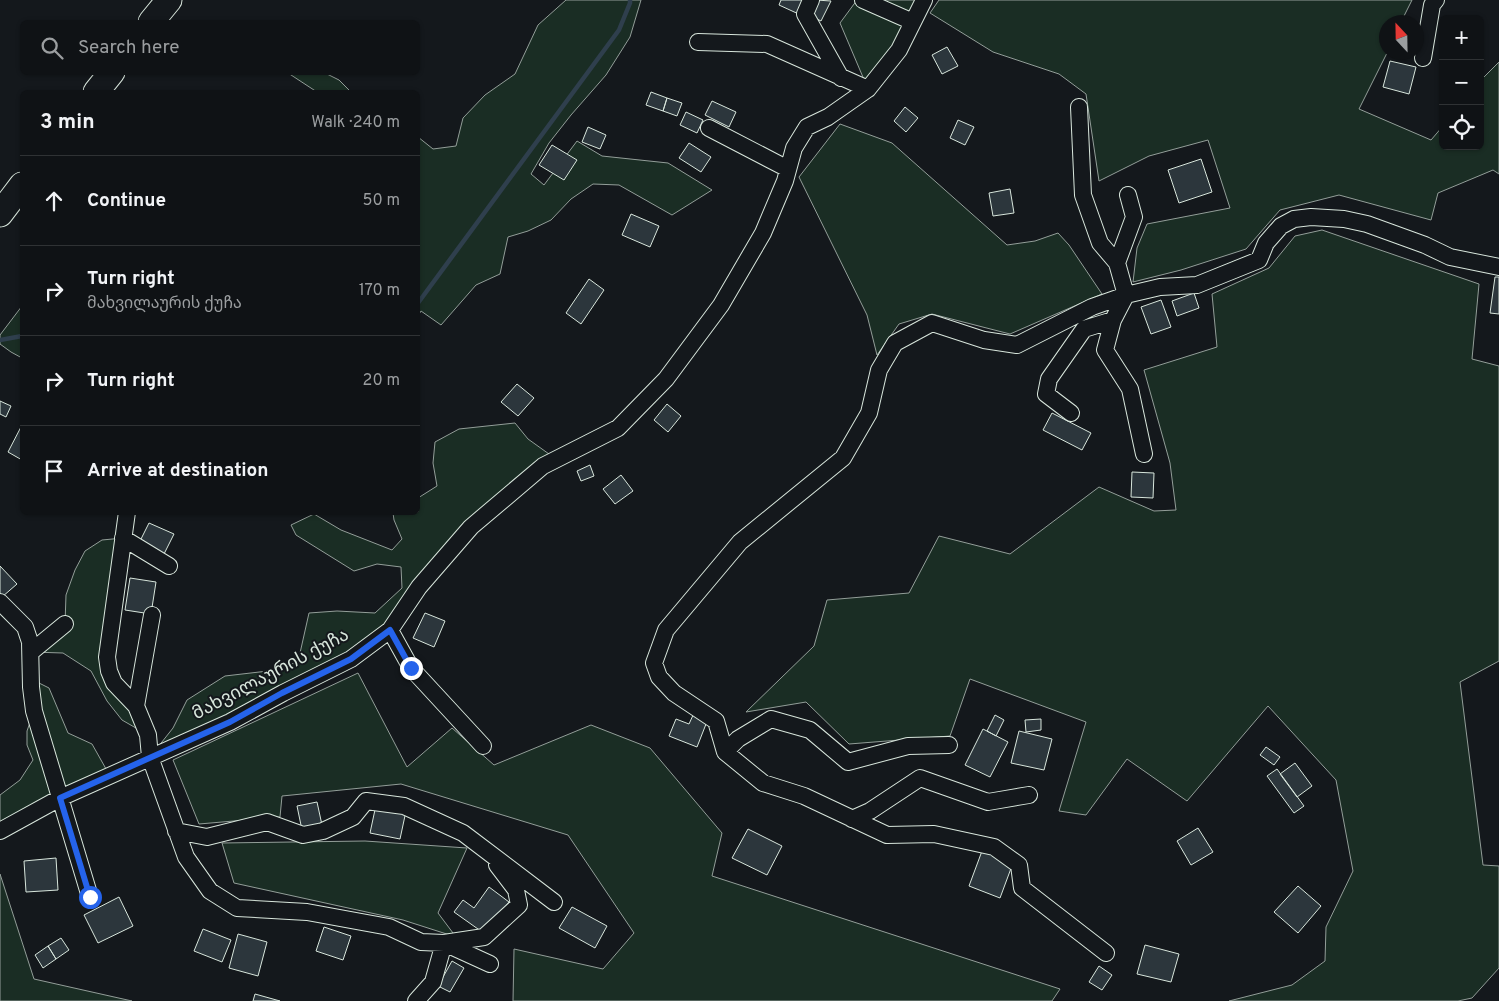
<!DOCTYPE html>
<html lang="en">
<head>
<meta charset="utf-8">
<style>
  :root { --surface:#0f1215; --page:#181b1e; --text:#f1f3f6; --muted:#9b9ea0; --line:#2f3234 }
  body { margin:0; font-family:Overpass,"Noto Sans Georgian",sans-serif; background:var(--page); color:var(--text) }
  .controls { position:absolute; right:15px; top:15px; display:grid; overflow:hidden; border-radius:8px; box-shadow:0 1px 4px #0004 }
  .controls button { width:45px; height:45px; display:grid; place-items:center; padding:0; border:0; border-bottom:1px solid var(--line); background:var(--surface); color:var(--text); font:25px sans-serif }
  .compass { position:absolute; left:1379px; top:15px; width:45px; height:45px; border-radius:50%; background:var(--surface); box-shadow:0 1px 4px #0004; rotate:338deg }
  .stop { position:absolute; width:15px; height:15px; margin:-11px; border:4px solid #2563eb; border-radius:50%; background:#fff }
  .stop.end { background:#2563eb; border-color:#fff; box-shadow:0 1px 5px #0008 }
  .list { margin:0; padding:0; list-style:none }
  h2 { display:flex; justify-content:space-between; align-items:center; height:65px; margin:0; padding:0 20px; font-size:21px }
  h2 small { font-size:16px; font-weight:400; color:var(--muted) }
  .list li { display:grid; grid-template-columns:32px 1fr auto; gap:15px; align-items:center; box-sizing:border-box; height:90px; padding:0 20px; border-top:1px solid var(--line) }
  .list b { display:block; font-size:19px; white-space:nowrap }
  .list p { margin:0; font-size:16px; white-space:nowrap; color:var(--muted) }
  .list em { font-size:16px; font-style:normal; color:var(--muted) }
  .icon { flex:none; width:28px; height:28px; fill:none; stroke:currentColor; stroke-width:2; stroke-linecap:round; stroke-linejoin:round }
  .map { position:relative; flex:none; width:1499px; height:1001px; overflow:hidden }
  .search { position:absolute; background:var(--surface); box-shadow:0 1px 4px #0004; left:20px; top:20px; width:400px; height:55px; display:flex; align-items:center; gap:12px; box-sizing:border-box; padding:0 18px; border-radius:8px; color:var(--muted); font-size:19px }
  .panel { position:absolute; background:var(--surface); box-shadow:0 1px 4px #0004; left:20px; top:90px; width:400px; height:425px; border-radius:8px }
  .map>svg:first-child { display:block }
  .green { fill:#1a2d24; stroke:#939e99 }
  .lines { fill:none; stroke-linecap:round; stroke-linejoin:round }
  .stream { stroke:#2f3f4d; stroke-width:4.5 }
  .building { fill:#2c363c; stroke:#d8e6dc }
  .minor-casing { stroke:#d8e6dc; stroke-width:18 }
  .highway-casing { stroke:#d8e6dc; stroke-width:27 }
  .minor { stroke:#14181c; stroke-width:16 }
  .highway { stroke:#14181c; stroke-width:25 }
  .route { stroke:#2563eb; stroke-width:6 }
  .labels { text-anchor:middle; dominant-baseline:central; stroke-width:4; stroke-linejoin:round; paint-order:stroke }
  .street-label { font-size:18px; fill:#d8e6dc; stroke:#14181c }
</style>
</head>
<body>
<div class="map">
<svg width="1499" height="1001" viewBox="0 0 1499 1001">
  <rect width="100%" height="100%" fill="#14181c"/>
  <path class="green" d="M 566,0 L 641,0 L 630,37 L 606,75 L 571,115 L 549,143 L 531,174 L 544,185 L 577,141 L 602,156 L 668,163 L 712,190 L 672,215 L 619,185 L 593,184 L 571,199 L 551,220 L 528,231 L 508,237 L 500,274 L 476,285 L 441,325 L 421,311 L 418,316 L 418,137 L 433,149 L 456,146 L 463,118 L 485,95 L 515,74 L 538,25 Z
    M 857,0 L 924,0 L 868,89 L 840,23 Z
    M 939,0 L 1412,0 L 1401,22 L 1386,22 L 1387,53 L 1359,109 L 1431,140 L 1443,126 L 1443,146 L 1480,146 L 1480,81 L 1499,62 L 1499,174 L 1493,170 L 1438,193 L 1431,220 L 1339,195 L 1280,210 L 1246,249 L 1181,270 L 1133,282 L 1137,248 L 1147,224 L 1230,208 L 1208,140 L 1149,156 L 1099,181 L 1086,94 L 1059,74 L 993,52 L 930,13 Z
    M 288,73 L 325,73 L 339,80 L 351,92 L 317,92 Z
    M 840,124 L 892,143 L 1007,245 L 1035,241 L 1058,233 L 1069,245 L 1102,294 L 1010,334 L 932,314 L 899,324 L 877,355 L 867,315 L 799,177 Z
    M 1322,230 L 1479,284 L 1472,359 L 1499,366 L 1499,661 L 1460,682 L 1483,865 L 1499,866 L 1499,968 L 1472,998 L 1458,1001 L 1229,1001 L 1292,985 L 1325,961 L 1326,927 L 1353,871 L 1336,780 L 1268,706 L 1187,801 L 1127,759 L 1086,815 L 1059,811 L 1086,722 L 970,679 L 950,736 L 849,744 L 806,702 L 746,712 L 814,646 L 827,600 L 909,593 L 939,536 L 1010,554 L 1099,487 L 1154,511 L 1176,510 L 1170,463 L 1144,370 L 1217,347 L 1212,294 L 1269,268 L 1295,236 Z
    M 22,306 L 22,358 L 11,352 L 0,344 L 0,335 Z
    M 515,423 L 528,439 L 556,459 L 471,527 L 390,630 L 150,757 L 173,728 L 187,700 L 225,676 L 268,671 L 298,662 L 309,613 L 337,611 L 375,613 L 402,588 L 401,567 L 377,564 L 354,571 L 296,535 L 291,525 L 314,514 L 341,530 L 392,550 L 402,539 L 394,520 L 393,513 L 418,512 L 418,498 L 437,486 L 433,463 L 435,442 L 459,429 Z
    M 123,538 L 107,657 L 148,735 L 122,720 L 107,701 L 91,671 L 63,653 L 31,652 L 65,624 L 66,595 L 75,570 L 85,551 L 102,540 Z
    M 358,673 L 407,767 L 452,728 L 494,765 L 591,725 L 650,748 L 722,833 L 712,876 L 1060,989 L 1052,1001 L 513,1001 L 514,949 L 603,969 L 634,933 L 568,835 L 401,784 L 282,796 L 280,817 L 199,824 L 173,760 Z
    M 31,679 L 49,688 L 68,733 L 92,744 L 110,776 L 0,831 L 0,795 L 20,780 L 33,760 L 27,745 L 27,731 L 34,711 Z
    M 365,841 L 467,848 L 438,913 L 456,937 L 403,920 L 234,883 L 222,843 Z
    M 0,874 L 34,979 L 132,1001 L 0,1001 Z"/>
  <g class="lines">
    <path class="stream" d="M 418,303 L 619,30 L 630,3 L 630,0
      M 0,340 L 22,336"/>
  </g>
  <path class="building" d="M 781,0 L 811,0 L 803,16 L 779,5 Z
    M 816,0 L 831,1 L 821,21 L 809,15 Z
    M 947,47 L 958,66 L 942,74 L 932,55 Z
    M 1390,61 L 1416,67 L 1409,94 L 1383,87 Z
    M 651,92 L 667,98 L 663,111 L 646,105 Z
    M 667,98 L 682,103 L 677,116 L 663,111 Z
    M 712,101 L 736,112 L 729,127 L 705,115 Z
    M 905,107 L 918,118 L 906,132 L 894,121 Z
    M 686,112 L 703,120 L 697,133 L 680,125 Z
    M 958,120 L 974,127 L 965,145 L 950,138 Z
    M 588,127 L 606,135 L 600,149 L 582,142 Z
    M 689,143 L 711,157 L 701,172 L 679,158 Z
    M 552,145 L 577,160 L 564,180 L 539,165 Z
    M 1201,159 L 1212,192 L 1179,203 L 1168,170 Z
    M 1010,189 L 1014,213 L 993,216 L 989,193 Z
    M 631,214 L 659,226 L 650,247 L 622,235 Z
    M 1495,277 L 1499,277 L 1499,314 L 1490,313 Z
    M 589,279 L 604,290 L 581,324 L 566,313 Z
    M 1194,293 L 1199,308 L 1177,316 L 1172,301 Z
    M 1161,300 L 1171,327 L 1151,334 L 1141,307 Z
    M 517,384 L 534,398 L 518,416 L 501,402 Z
    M 0,401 L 11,406 L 6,417 L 0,414 Z
    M 667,404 L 681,416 L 668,432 L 654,420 Z
    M 1052,413 L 1091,433 L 1082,450 L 1043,430 Z
    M 22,425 L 22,460 L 8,452 Z
    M 590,465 L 594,476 L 581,481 L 577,471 Z
    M 1132,472 L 1154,473 L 1153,498 L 1131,497 Z
    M 621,475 L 633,491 L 615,504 L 603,489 Z
    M 149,523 L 174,534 L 164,554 L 139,543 Z
    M 0,566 L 17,584 L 2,597 L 0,595 Z
    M 130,578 L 156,582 L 151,614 L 125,610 Z
    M 425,613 L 445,621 L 434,647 L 413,638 Z
    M 694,713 L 708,719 L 697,747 L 669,736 L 676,719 L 689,724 Z
    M 995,715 L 1004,720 L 996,736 L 987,731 Z
    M 1041,719 L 1041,730 L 1026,732 L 1025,720 Z
    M 983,729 L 1008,742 L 990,777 L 965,765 Z
    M 1019,731 L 1052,739 L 1044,770 L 1011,763 Z
    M 1266,747 L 1280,757 L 1274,765 L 1260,755 Z
    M 1295,763 L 1312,786 L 1297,797 L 1280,774 Z
    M 1277,769 L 1304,806 L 1294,813 L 1267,776 Z
    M 317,802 L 322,825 L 302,830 L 297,806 Z
    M 376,805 L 406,811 L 400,839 L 370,833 Z
    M 1198,828 L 1213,852 L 1191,865 L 1177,841 Z
    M 748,829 L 782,846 L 767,875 L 732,858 Z
    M 982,851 L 1013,863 L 1000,898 L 969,886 Z
    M 56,858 L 58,890 L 26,892 L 24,861 Z
    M 1298,886 L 1321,906 L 1298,933 L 1274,912 Z
    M 489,887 L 509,902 L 485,934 L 454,912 L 463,900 L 474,908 Z
    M 119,897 L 133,926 L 98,943 L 84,915 Z
    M 572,907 L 607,926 L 595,948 L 559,928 Z
    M 324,927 L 351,936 L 343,960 L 316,951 Z
    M 203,929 L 231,940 L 222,962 L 194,951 Z
    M 238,934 L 267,942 L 258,976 L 229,968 Z
    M 61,938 L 69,950 L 56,959 L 48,946 Z
    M 1145,945 L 1179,954 L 1171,982 L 1137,974 Z
    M 48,946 L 56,959 L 43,968 L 35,955 Z
    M 452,961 L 464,968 L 450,992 L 438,986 Z
    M 1099,966 L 1112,975 L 1102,990 L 1089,982 Z
    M 255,994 L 280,1001 L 253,1001 Z"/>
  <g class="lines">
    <g class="minor-casing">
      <path id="minor" d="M 811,0 L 805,14 L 841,78
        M 863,0 L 913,22
        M 698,42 L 767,44 L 868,89
        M 1423,58 L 1432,5 L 1436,0
        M 1079,107 L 1083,195 L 1100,243 L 1117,263
        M 709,128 L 788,169
        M 1128,195 L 1134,217 L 1117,263 L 1126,295 L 1113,320 L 1105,350 L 1130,389 L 1144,454
        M 1071,413 L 1046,394 L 1049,379 L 1084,329 L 1113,320
        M 127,512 L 107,657 L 109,671 L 114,683 L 136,706 L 148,735 L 150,757 L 186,857 L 210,891 L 237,908 L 307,912 L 389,927 L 421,942 L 444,943 L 490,964
        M 123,538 L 169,566
        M 0,602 L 25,627 L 30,642 L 31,687 L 34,711 L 90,897
        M 390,630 L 411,668 L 483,746
        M 31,652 L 65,624
        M 136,706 L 152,615
        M 725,752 L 738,739 L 771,719 L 810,730 L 848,762 L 908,746 L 949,745
        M 852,819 L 870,811 L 920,778 L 988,802 L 1029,795
        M 0,831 L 60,798 L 230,722 L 283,693 L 351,659 L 390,630 L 419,587 L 471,527 L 543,466 L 618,428 L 666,379 L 721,305 L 763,233 L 785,181 L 794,148 L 807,127 L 828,117 L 868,89 L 899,50 L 924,0
        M 176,831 L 207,837 L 267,822 L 303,835 L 323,831 L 353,817 L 366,801 L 404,806 L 463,833 L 554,902
        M 1106,953 L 1022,888 L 1019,865 L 994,847 L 934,834 L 887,835 L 804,796 L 763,783 L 725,752 L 716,721 L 674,693 L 659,677 L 654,663 L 666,630 L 740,542 L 843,458 L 869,413 L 879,370 L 895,343 L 932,323 L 984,340 L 1017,345 L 1092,307 L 1126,295 L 1160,287 L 1197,285 L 1259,260 L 1266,243 L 1281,226 L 1294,219 L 1311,217 L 1344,219 L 1367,224 L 1425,245 L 1450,257 L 1499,267
        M 416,1001 L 433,982 L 444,943 L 484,937 L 519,905 L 516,890 L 497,865"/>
    </g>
    <g class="highway-casing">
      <path id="highway" d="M 151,22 L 169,0
        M 96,92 L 112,72
        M 0,214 L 22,185"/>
    </g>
    <use href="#minor" class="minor"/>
    <use href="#highway" class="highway"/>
  </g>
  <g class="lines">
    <path class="route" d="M 90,897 L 60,798 L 230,722 L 282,693 L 351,659 L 390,630 L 411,668"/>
  </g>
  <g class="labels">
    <g class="street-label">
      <text transform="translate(271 675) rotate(-28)">მახვილაურის ქუჩა</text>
    </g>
  </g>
</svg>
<div class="controls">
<button>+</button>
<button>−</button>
<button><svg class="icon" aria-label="locate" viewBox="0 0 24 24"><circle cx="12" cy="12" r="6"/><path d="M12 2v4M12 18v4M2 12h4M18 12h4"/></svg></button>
</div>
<svg class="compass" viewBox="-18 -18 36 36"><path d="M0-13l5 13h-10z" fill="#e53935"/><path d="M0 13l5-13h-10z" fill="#9b9ea0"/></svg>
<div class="stop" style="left:90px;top:897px"></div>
<div class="stop end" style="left:411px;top:668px"></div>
<div class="search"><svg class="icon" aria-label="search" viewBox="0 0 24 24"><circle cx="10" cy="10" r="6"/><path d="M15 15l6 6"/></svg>Search here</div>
<section class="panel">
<h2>3 min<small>Walk · 240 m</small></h2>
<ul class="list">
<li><svg class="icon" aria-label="ahead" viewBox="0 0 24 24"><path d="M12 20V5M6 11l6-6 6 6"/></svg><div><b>Continue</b></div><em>50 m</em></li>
<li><svg class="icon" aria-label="right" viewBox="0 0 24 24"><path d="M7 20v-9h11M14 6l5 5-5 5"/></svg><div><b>Turn right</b><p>მახვილაურის ქუჩა</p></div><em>170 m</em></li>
<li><svg class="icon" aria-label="right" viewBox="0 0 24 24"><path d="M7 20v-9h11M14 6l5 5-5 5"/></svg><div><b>Turn right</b></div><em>20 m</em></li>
<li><svg class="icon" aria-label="arrive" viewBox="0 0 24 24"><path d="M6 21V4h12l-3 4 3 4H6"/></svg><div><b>Arrive at destination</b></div></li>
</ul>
</section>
</div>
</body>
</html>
